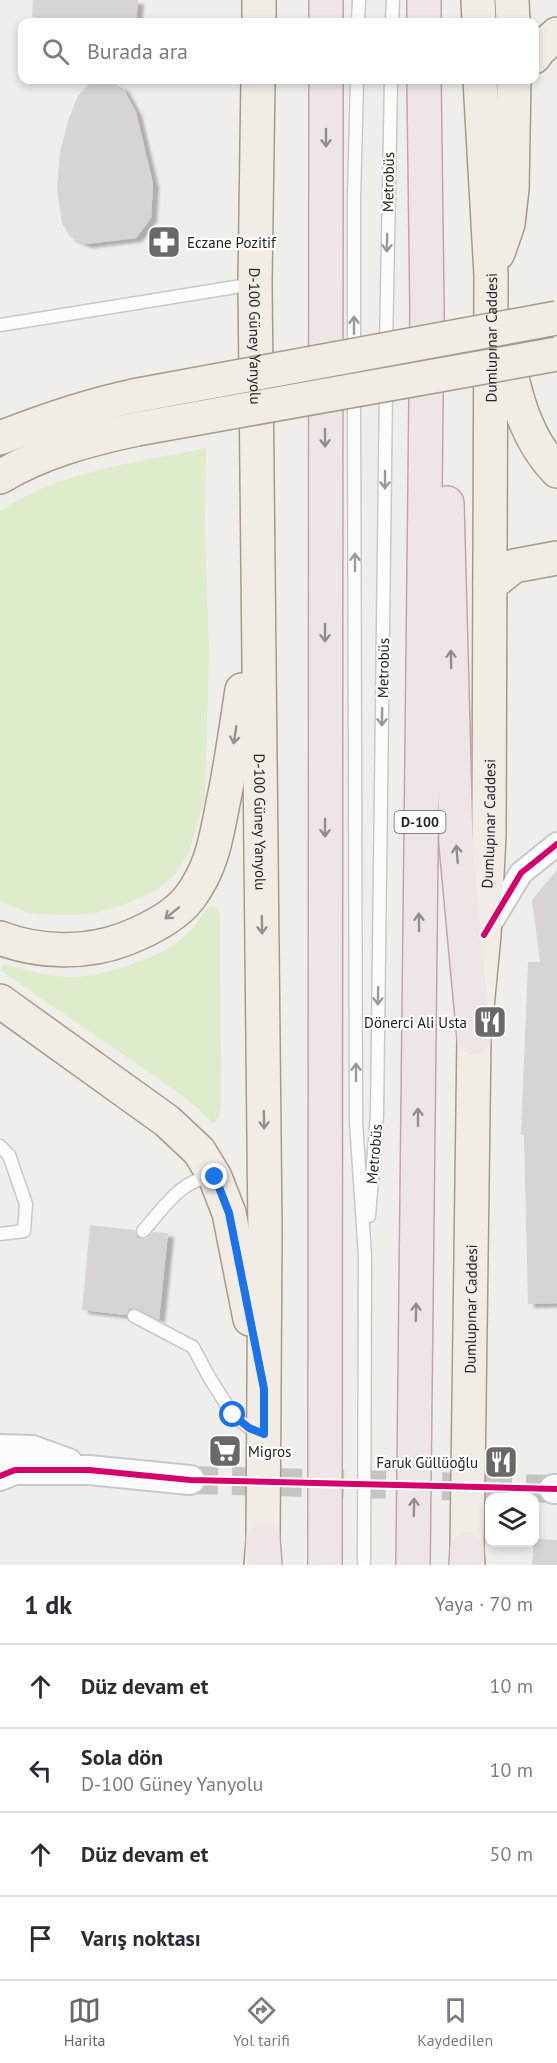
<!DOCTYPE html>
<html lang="tr">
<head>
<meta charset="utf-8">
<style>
  :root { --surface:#fff; --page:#f7f7f7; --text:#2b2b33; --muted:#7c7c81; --line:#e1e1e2; --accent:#6a6968 }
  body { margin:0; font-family:"PT Sans",sans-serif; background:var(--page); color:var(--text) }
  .controls { position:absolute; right:18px; bottom:18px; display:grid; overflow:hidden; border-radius:12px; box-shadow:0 3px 9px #0003 }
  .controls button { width:54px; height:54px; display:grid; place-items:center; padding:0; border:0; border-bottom:2px solid var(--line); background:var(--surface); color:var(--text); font:30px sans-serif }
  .stop { position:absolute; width:18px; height:18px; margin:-14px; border:4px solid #1a73e8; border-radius:50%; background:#fff }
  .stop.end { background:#1a73e8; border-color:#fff; box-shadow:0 2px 6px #0008 }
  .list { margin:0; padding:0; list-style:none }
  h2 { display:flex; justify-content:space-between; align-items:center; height:78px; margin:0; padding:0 24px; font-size:26px }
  h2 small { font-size:20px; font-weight:400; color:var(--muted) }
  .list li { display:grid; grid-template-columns:39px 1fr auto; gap:18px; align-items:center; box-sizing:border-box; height:84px; padding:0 24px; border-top:2px solid var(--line) }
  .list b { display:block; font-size:22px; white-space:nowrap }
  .list p { margin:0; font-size:20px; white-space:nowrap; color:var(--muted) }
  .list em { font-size:20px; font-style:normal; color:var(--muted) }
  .icon { flex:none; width:33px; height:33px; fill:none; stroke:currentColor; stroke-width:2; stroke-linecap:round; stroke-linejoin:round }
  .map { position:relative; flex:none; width:557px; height:1565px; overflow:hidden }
  .search { position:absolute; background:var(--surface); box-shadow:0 3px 9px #0003; left:18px; right:18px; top:18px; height:66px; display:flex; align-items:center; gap:15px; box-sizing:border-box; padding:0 21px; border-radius:12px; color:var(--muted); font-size:22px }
  .sheet { height:414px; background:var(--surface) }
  nav { display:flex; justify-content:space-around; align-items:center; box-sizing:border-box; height:84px; border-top:2px solid var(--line); background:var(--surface); font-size:16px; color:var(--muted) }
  nav a { display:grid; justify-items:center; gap:3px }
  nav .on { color:var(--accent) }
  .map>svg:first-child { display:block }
  .grass { fill:#deeccb }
  .building { fill:#d7d4d2; filter:url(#shadow) }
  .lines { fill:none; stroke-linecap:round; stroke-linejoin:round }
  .tertiary-tunnel { stroke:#c7c5c3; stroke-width:28; stroke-dasharray:28 14; stroke-linecap:butt }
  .service-casing { stroke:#c9c8c7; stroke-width:15 }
  .minor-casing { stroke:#c9c8c7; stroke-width:26 }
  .tertiary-casing { stroke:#c9c8c7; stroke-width:32 }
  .primary-casing { stroke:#a79a87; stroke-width:36 }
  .trunk-casing { stroke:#c5a3ae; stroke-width:36 }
  .service { stroke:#fdfcfc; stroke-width:12 }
  .minor { stroke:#fdfcfc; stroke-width:22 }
  .tertiary { stroke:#fdfcfc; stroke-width:28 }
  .primary { stroke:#f2ece7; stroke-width:33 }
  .trunk { stroke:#eee6e5; stroke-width:33 }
  .primary-bridge-casing { stroke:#a79a87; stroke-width:36; stroke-linecap:butt }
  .primary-bridge { stroke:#f2ece7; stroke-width:33 }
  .cycleway-casing { stroke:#fff; stroke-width:10 }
  .cycleway { stroke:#d6006c; stroke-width:6 }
  .oneway { stroke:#928e8d }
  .oneway2 { stroke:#9a9a9a }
  .oneway3 { stroke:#94918e }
  .route { stroke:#1a73e8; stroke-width:8 }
  .labels { text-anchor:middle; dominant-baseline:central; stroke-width:4.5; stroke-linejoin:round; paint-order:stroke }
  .shield { fill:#fff; stroke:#646464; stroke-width:1.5 }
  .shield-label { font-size:14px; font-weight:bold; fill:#222 }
  .street-label { font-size:15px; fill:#222; stroke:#fff }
  .poi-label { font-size:15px; fill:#222; stroke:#fff; text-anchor:start }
</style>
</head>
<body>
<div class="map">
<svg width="557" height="1565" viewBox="0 0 557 1565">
  <defs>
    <filter id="shadow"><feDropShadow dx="6" dy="4" stdDeviation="1.5" flood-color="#0004"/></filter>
  </defs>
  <rect width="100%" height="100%" fill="#f0eeeb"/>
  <path class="grass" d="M 206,448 L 205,525 L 209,654 L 205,797 L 189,852 L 176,874 L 155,891 L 123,905 L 92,914 L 57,915 L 29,913 L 0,901 L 0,511 C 60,471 137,462 206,448 Z
    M 214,906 L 219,911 L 220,917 L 221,1104 L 219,1118 L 213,1124 L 200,1110 L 176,1091 L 0,970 L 4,964 C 24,969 45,976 66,977 C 95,979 157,959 179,941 C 183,937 188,933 193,929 C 200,921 202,908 214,906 Z"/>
  <path class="building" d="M 33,0 L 138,0 L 136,22 L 92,22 L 32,17 Z
    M 105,80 L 123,88 L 136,112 L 153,184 L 151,218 L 136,238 L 86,244 L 70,237 L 62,223 L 57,189 L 60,152 L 69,118 L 78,96 L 92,81 Z
    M 557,870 L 557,1303 L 528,1304 L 524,1135 L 521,1135 L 528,962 L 540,962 L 532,900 Z
    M 90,1225 L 135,1230 L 137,1237 L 142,1239 L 146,1239 L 153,1232 L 168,1233 L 159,1319 L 134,1308 L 129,1309 L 126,1315 L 82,1310 Z
    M 534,1539 L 557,1540 L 557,1565 L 532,1565 Z"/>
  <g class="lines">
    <path class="tertiary-tunnel" d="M 190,1480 L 554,1489"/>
    <g class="service-casing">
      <path id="service" d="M 358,22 L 359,0
        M 392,22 L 393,0
        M 0,325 L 254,284
        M 386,347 L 391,80
        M 354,354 L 354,199 L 357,80
        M 354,393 L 356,1122 L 365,1256 L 364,1565
        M 0,1146 L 9,1155 L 26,1204 L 24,1231 L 0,1234
        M 369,1216 L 377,1115 L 386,385
        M 143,1231 C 162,1210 181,1179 211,1177
        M 134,1316 L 193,1347 L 209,1377 L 233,1415 L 250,1428 L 261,1433"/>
    </g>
    <g class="minor-casing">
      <path id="minor" d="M 486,931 L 521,873 L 557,844"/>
    </g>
    <g class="tertiary-casing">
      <path id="tertiary" d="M 0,1449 L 32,1450 L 68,1463
        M 0,1476 L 15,1470 L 89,1470 L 190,1480
        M 554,1489 L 557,1489"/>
    </g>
    <g class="primary-casing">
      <g id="primary">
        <path d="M 478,0 L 479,22"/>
        <path d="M 512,0 L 513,22"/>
        <path d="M 259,22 L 259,0"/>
        <path d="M 534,57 L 539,50 L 557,34"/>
        <path id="s1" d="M 258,80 L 255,283 L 265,1232 L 263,1540 L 261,1565"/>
        <path d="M 498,253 L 508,224 L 512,189 L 514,80"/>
        <path d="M 504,341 C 513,387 523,436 557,471"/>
        <path d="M 0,438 C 43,421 87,406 133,396"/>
        <path d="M 0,477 C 41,452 90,439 137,429"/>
        <path d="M 490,585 L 514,566 L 557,558"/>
        <path d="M 0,938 C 39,953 86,954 125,939 C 148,930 175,917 190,897 C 212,867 216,839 223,803 C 231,766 236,728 242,690"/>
        <path d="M 0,1001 L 167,1121 L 199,1151 L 215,1177 L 229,1213 L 250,1319"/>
        <path id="s2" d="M 468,1565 L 467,1549 L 474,1038 L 484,935 L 489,835 L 491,275 L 480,80"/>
      </g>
    </g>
    <g class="trunk-casing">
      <path id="trunk" d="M 326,22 L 326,0
        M 424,22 L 424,0
        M 447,503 L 456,844 L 474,1038
        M 263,1540 L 265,1565
        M 325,1565 L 326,80
        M 413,1565 L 427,309 L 424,80
        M 466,1565 L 467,1549"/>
    </g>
    <use href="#service" class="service"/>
    <use href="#minor" class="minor"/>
    <use href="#tertiary" class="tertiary"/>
    <use href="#primary" class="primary"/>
    <use href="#trunk" class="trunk"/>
    <g class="primary-bridge-casing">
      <path id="primary-bridge" d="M 133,396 L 557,318
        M 137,429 L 557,354"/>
    </g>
    <use href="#primary-bridge" class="primary-bridge"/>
    <g class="cycleway-casing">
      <path id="cycleway" d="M 484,935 L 521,873 L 557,844
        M 0,1476 L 15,1470 L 89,1470 L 190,1480 L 557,1489"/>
    </g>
    <use href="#cycleway" class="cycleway"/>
  </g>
  <defs><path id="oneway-shaft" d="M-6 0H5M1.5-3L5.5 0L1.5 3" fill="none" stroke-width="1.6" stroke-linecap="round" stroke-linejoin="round" transform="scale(1.5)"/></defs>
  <g class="oneway">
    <use href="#oneway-shaft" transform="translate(326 138) rotate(90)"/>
    <use href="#oneway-shaft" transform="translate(325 438) rotate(90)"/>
    <use href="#oneway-shaft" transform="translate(325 633) rotate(90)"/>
    <use href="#oneway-shaft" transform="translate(451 659) rotate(-91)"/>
    <use href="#oneway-shaft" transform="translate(325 828) rotate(90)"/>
    <use href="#oneway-shaft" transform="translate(457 854) rotate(-95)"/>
    <use href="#oneway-shaft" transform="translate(419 922) rotate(-90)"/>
    <use href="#oneway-shaft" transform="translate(418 1117) rotate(-90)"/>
    <use href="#oneway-shaft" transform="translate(416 1312) rotate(-89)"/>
    <use href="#oneway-shaft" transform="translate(414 1507) rotate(-89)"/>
  </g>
  <g class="oneway2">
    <use href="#oneway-shaft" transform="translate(387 243) rotate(91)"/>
    <use href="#oneway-shaft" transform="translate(354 325) rotate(-90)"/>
    <use href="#oneway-shaft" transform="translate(385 480) rotate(90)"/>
    <use href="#oneway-shaft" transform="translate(355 562) rotate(-90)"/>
    <use href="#oneway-shaft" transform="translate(382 717) rotate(91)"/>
    <use href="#oneway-shaft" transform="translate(378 996) rotate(91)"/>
    <use href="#oneway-shaft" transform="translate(356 1072) rotate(-90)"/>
  </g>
  <g class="oneway3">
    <use href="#oneway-shaft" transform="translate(235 735) rotate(99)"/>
    <use href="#oneway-shaft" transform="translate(172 913) rotate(141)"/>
    <use href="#oneway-shaft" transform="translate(262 925) rotate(89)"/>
    <use href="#oneway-shaft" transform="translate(264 1120) rotate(89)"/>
  </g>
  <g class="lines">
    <path class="route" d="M 215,1177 L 229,1213 L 264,1389 L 264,1434 L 249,1428 L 233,1415"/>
  </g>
  <defs>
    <g id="pharmacy-square" transform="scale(1.725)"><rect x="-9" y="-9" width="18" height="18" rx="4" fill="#6a6968" stroke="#fff"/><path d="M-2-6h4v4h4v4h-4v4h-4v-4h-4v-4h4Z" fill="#fff"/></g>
    <g id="restaurant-square" transform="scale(1.725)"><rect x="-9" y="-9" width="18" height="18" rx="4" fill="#6a6968" stroke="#fff"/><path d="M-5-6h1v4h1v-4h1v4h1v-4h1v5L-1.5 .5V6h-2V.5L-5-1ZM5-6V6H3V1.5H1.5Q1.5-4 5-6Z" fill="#fff"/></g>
    <g id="supermarket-square" transform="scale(1.725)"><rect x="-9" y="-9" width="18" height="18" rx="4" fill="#6a6968" stroke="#fff"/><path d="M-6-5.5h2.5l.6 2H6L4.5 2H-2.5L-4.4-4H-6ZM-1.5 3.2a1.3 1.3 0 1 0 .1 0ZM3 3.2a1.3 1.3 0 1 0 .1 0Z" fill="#fff"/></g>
  </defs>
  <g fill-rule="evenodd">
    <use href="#pharmacy-square" x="164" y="242"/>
    <use href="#restaurant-square" x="490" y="1022"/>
    <use href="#supermarket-square" x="225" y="1451"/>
    <use href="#restaurant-square" x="501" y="1462"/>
  </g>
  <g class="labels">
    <rect class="shield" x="394.5" y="811" width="51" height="22" rx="4.5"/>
    <g class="shield-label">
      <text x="420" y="822">D-100</text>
    </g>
    <g class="street-label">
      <text transform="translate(388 182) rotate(-89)">Metrobüs</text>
      <text stroke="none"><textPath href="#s1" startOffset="256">D-100 Güney Yanyolu</textPath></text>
      <text stroke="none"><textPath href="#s2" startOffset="1228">Dumlupınar Caddesi</textPath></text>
      <text transform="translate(383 668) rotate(-89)">Metrobüs</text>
      <text stroke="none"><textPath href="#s1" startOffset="742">D-100 Güney Yanyolu</textPath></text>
      <text stroke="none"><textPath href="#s2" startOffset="742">Dumlupınar Caddesi</textPath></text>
      <text transform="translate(374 1154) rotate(-85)">Metrobüs</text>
      <text stroke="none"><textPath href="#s2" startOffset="256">Dumlupınar Caddesi</textPath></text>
    </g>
    <g class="poi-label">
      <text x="187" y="242">Eczane Pozitif</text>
      <text x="467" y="1022" text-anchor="end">Dönerci Ali Usta</text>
      <text x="248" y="1451">Migros</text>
      <text x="478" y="1462" text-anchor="end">Faruk Güllüoğlu</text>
    </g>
  </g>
</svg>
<div class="controls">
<button><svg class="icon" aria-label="layers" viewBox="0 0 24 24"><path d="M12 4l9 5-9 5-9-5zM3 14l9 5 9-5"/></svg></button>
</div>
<div class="stop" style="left:233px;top:1415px"></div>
<div class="stop end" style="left:215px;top:1177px"></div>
<div class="search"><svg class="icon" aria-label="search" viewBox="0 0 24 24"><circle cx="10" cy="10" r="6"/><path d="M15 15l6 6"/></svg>Burada ara</div>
</div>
<section class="sheet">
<h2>1 dk<small>Yaya · 70 m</small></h2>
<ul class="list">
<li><svg class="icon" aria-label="ahead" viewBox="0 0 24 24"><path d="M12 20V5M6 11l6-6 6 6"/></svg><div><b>Düz devam et</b></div><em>10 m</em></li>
<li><svg class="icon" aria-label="left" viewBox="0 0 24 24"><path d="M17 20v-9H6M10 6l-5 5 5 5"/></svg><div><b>Sola dön</b><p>D-100 Güney Yanyolu</p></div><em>10 m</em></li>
<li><svg class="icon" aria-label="ahead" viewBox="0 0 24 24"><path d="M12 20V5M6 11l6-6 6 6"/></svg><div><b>Düz devam et</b></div><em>50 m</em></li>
<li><svg class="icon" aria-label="arrive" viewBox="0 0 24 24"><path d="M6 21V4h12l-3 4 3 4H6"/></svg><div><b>Varış noktası</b></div></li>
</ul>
</section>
<nav>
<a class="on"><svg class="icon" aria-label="map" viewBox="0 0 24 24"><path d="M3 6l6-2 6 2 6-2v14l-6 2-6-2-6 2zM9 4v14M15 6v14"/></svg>Harita</a>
<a><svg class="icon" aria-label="directions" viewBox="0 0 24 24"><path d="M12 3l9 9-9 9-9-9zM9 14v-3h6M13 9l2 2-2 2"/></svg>Yol tarifi</a>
<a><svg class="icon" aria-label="saved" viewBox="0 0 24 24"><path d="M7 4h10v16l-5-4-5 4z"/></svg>Kaydedilen</a>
</nav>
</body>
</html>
